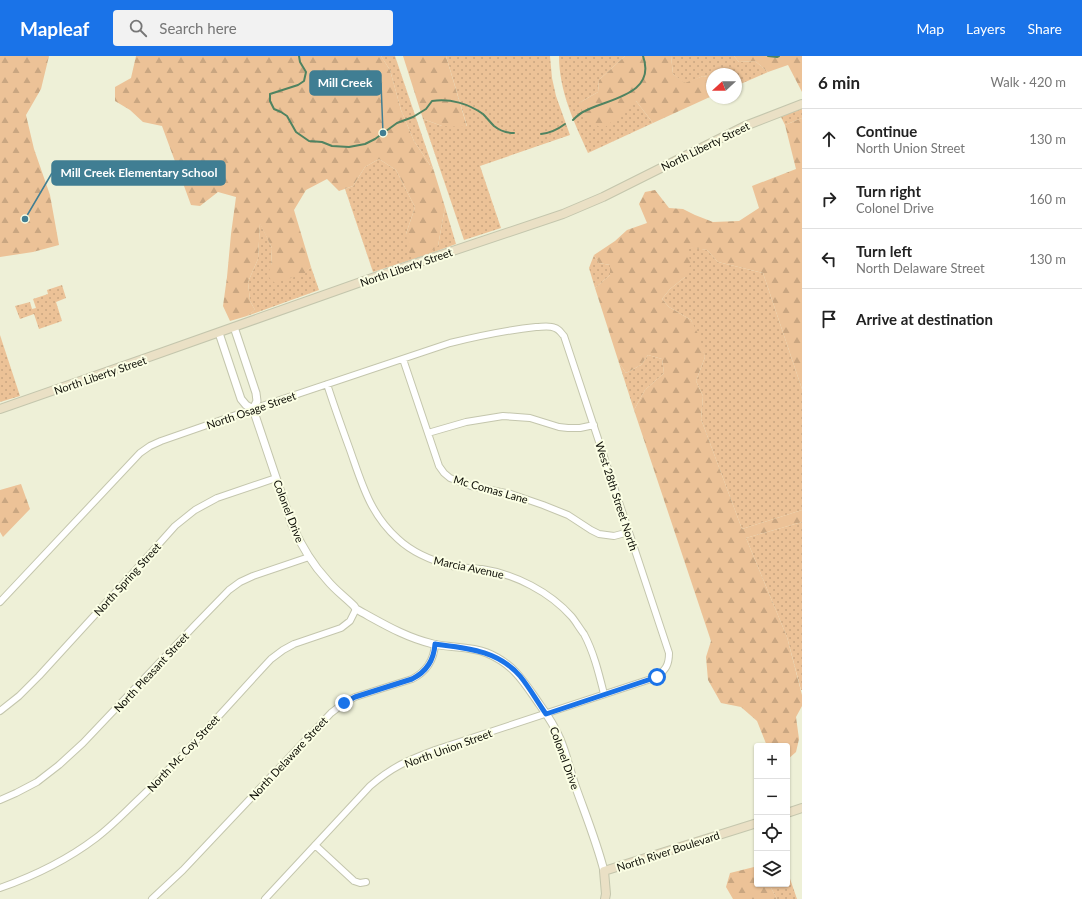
<!DOCTYPE html>
<html lang="en">
<head>
<meta charset="utf-8">
<style>
  :root { --surface:#fff; --page:#f2f2f2; --text:#222; --muted:#767676; --line:#e0e0e0; --accent:#1a73e8 }
  body { margin:0; font-family:Lato,sans-serif; background:var(--page); color:var(--text) }
  .controls { position:absolute; right:12px; bottom:12px; display:grid; overflow:hidden; border-radius:4px; box-shadow:0 1px 3px #0004 }
  .controls button { width:36px; height:36px; display:grid; place-items:center; padding:0; border:0; border-bottom:1px solid var(--line); background:var(--surface); color:var(--text); font:20px sans-serif }
  .compass { position:absolute; left:706px; top:12px; width:36px; height:36px; border-radius:50%; background:var(--surface); box-shadow:0 1px 3px #0004; rotate:249deg }
  .stop { position:absolute; width:12px; height:12px; margin:-9px; border:3px solid #1a73e8; border-radius:50%; background:#fff }
  .stop.end { background:#1a73e8; border-color:#fff; box-shadow:0 1px 4px #0008 }
  .list { margin:0; padding:0; list-style:none }
  h2 { display:flex; justify-content:space-between; align-items:center; height:52px; margin:0; padding:0 16px; font-size:17px }
  h2 small { font-size:13px; font-weight:400; color:var(--muted) }
  .list li { display:grid; grid-template-columns:26px 1fr auto; gap:12px; align-items:center; box-sizing:border-box; height:60px; padding:0 16px; border-top:1px solid var(--line) }
  .list b { display:block; font-size:15px; white-space:nowrap }
  .list p { margin:0; font-size:13px; white-space:nowrap; color:var(--muted) }
  .list em { font-size:13px; font-style:normal; color:var(--muted) }
  .icon { flex:none; width:22px; height:22px; fill:none; stroke:currentColor; stroke-width:2; stroke-linecap:round; stroke-linejoin:round }
  .map { position:relative; flex:none; width:802px; height:843px; overflow:hidden }
  header { display:flex; align-items:center; gap:24px; box-sizing:border-box; height:56px; padding:0 20px; background:var(--accent); color:#fff }
  header strong { font-size:19px }
  nav { display:flex; gap:22px; margin-inline-start:auto; font-size:14px }
  .search { width:280px; height:36px; background:var(--page); display:flex; align-items:center; gap:10px; box-sizing:border-box; padding:0 14px; border-radius:4px; color:var(--muted); font-size:15px }
  main { display:flex }
  aside { flex:1; background:var(--surface) }
  .map>svg:first-child { display:block }
  .grass { fill:url(#grass-dots) }
  .forest { fill:url(#forest-firs) }
  .lines { fill:none; stroke-linecap:round; stroke-linejoin:round }
  .stream { stroke:#4f8361; stroke-width:2 }
  .minor-casing { stroke:#c4c6ad; stroke-width:8 }
  .tertiary-casing { stroke:#c4c6ad; stroke-width:9 }
  .secondary-casing { stroke:#c4c6ad; stroke-width:10 }
  .minor { stroke:#fff; stroke-width:6 }
  .tertiary { stroke:#fff; stroke-width:7 }
  .secondary { stroke:#eae0c5; stroke-width:8 }
  .route { stroke:#1a73e8; stroke-width:5 }
  .labels { text-anchor:middle; dominant-baseline:central; stroke-width:4; stroke-linejoin:round; paint-order:stroke }
  .street-label { font-size:11px; fill:#0c0d05; stroke:#fbfee4 }
  .leader { fill:none; stroke:#407e93; stroke-width:1.5 }
  .callout-dot { fill:#407e93; stroke:#fbfee4; stroke-width:1.5 }
  .callout { fill:#407e93; stroke:#407e93; stroke-width:1.5 }
  .callout-label { font-size:12px; text-anchor:middle; font-weight:bold; fill:#fff }
</style>
</head>
<body>
<header>
<strong>Mapleaf</strong>
<div class="search"><svg class="icon" aria-label="search" viewBox="0 0 24 24"><circle cx="10" cy="10" r="6"/><path d="M15 15l6 6"/></svg>Search here</div>
<nav><a>Map</a><a>Layers</a><a>Share</a></nav>
</header>
<main>
<div class="map">
<svg width="802" height="843" viewBox="0 0 802 843">
  <defs>
    <pattern id="grass-dots" width="8" height="8" patternUnits="userSpaceOnUse"><rect width="8" height="8" fill="#ecc297"/><path d="M2 2h.1M6 6h.1" fill="none" stroke="#c9a681" stroke-width="1.8" stroke-linecap="round"/></pattern>
    <pattern id="forest-firs" width="22" height="20" patternUnits="userSpaceOnUse"><rect width="22" height="20" fill="#ecc297"/><path d="M5 1l3.5 6h-7zM16 11l3.5 6h-7z" fill="#c9a681"/></pattern>
  </defs>
  <rect width="100%" height="100%" fill="#eef0d7"/>
  <path class="grass" d="M 381,0 L 395,0 L 434,115 L 414,85 L 401,54 L 390,14 Z
    M 446,0 L 550,0 L 552,22 L 556,40 L 570,79 L 480,110 L 501,172 L 464,184 L 423,63 L 442,70 L 467,70 Z
    M 559,0 L 625,0 L 599,24 L 598,36 L 579,47 L 636,45 L 653,67 L 588,97 C 574,66 559,35 559,0 Z
    M 671,0 L 734,0 L 739,6 L 755,5 L 768,16 L 736,30 L 736,18 L 712,18 L 712,22 L 703,20 L 685,28 L 673,18 Z
    M 802,52 L 802,62 L 785,69 L 781,61 Z
    M 379,103 L 396,114 L 415,151 L 406,178 L 438,190 L 445,151 L 456,188 L 426,199 L 373,216 L 345,133 L 353,130 L 365,111 Z
    M 260,167 L 272,192 L 271,210 L 303,218 L 311,211 L 319,234 L 247,260 L 255,254 L 250,245 L 248,226 L 258,203 Z
    M 685,190 L 707,194 L 718,206 L 763,217 L 802,333 L 802,454 L 742,473 L 701,363 L 703,340 L 696,325 L 705,301 L 691,264 L 669,251 L 662,243 L 670,233 L 685,221 Z
    M 594,199 L 599,207 L 610,209 L 610,219 L 595,232 L 589,212 Z
    M 62,229 L 66,242 L 56,246 L 62,265 L 39,273 L 34,258 L 20,263 L 15,250 L 30,246 L 32,253 L 36,252 L 33,243 L 48,238 L 47,234 Z
    M 0,279 L 20,340 L 0,346 Z
    M 648,299 L 662,303 L 664,317 L 645,334 L 634,354 L 619,307 L 626,317 L 641,309 Z
    M 802,466 L 802,634 L 801,634 L 787,581 L 746,482 Z
    M 787,814 L 797,843 L 777,843 L 769,828 L 787,828 Z"/>
  <path class="forest" d="M 0,0 L 49,0 L 41,33 L 26,59 L 34,93 L 50,139 L 59,189 L 33,196 L 0,201 Z
    M 136,0 L 381,0 L 390,14 L 401,54 L 414,85 L 434,115 L 445,151 L 438,190 L 426,199 L 410,200 L 406,178 L 415,151 L 396,114 L 379,103 L 365,111 L 353,130 L 339,135 L 327,123 L 306,134 L 294,154 L 311,211 L 304,218 L 275,227 L 267,220 L 271,210 L 272,192 L 260,168 L 258,203 L 248,226 L 250,245 L 255,254 L 247,260 L 230,265 L 223,250 L 227,221 L 231,178 L 236,141 L 218,136 L 200,150 L 191,149 L 162,70 L 143,66 L 130,54 L 115,45 L 115,31 L 131,22 Z
    M 403,0 L 446,0 L 467,71 L 442,70 L 423,63 Z
    M 625,0 L 671,0 L 673,18 L 685,27 L 703,20 L 712,22 L 712,40 L 653,67 L 636,45 L 603,73 L 586,63 L 579,47 L 598,36 L 599,24 Z
    M 734,0 L 802,0 L 802,36 L 788,9 L 768,16 L 755,5 L 739,6 Z
    M 802,62 L 802,333 L 763,217 L 718,206 L 707,194 L 686,191 L 691,207 L 685,221 L 670,233 L 662,243 L 669,251 L 691,264 L 699,280 L 705,301 L 696,325 L 703,340 L 701,363 L 742,473 L 802,454 L 802,466 L 746,482 L 787,581 L 802,639 L 802,650 L 796,661 L 799,683 L 796,696 L 787,704 L 787,690 L 767,690 L 757,665 L 741,651 L 721,647 L 708,624 L 706,601 L 711,585 L 634,354 L 645,334 L 664,317 L 662,303 L 648,299 L 641,309 L 626,317 L 619,307 L 595,232 L 610,219 L 610,209 L 599,207 L 594,199 L 615,185 L 627,174 L 647,167 L 639,148 L 645,136 L 655,134 L 669,152 L 683,153 L 695,159 L 713,166 L 739,165 L 759,152 L 752,130 L 796,113 L 785,69 Z
    M 21,428 L 30,453 L 3,481 L 0,476 L 0,434 Z
    M 754,811 L 757,813 L 757,828 L 769,828 L 777,843 L 733,843 L 726,831 L 730,817 Z"/>
  <g class="lines">
    <path class="stream" d="M 299,0 L 300,6 L 306,16 L 304,25 L 298,29 L 270,38 L 270,45 L 274,53 L 281,56 L 287,60 L 296,76 L 309,85 L 322,86 L 332,90 L 349,91 L 365,88 L 375,83 L 397,67 L 413,61 L 426,53 L 432,45 C 450,42 469,48 483,58 C 487,62 490,66 494,70 C 499,74 507,77 514,77
      M 768,0 L 777,1 L 779,0
      M 573,64 C 576,61 580,57 585,55 C 607,43 657,39 643,0
      M 541,78 C 551,77 557,74 565,68"/>
    <g class="minor-casing">
      <path id="minor" d="M 403,303 L 439,410 L 444,417 L 450,422 L 471,430 L 511,438 L 543,449 L 568,459 L 591,474 L 599,478 L 614,480 L 629,476
        M 327,328 C 334,350 342,372 350,394 C 362,428 370,458 398,483 C 413,497 433,505 452,510 C 462,512 473,512 482,513 C 515,518 550,536 572,561 C 576,566 580,573 584,578 C 594,597 599,618 604,638
        M 428,377 L 466,366 L 503,360 L 530,362 L 559,371 L 568,372 L 580,372 L 594,369
        M 0,546 L 140,397 L 150,390 L 161,385 L 253,353 L 450,287 C 479,280 507,274 536,271 C 542,271 549,269 555,272 C 559,273 561,277 564,280 L 669,597 C 669,609 666,613 657,621 L 435,694 C 408,704 392,711 370,730 L 265,843
        M 0,655 L 19,640 L 39,620 L 124,527 L 175,470 L 195,454 L 217,442 L 276,422
        M 0,744 L 16,737 L 37,726 L 59,709 L 83,687 L 195,569 L 229,534 L 240,526 L 253,520 L 309,501
        M 315,789 L 354,825 L 360,827 L 366,826
        M 0,832 C 34,820 67,804 96,782 C 112,770 126,755 141,741 C 187,697 228,649 271,603 L 283,594 L 294,588 L 341,572 L 350,565 L 356,553
        M 152,843 L 183,814 L 331,657 L 344,647 L 355,641 L 412,623 C 426,616 434,604 435,588"/>
    </g>
    <g class="tertiary-casing">
      <path id="tertiary" d="M 234,271 L 256,337 L 257,345 L 253,353 L 292,469 C 301,489 312,508 327,524 C 335,534 345,541 354,550 L 356,553 C 382,567 404,581 433,588 C 451,592 470,590 487,597 C 514,608 524,626 540,649 C 548,660 555,671 560,683 C 567,699 570,716 576,732 C 586,760 597,787 604,815
        M 219,277 L 241,343 L 246,349 L 253,353"/>
    </g>
    <g class="secondary-casing">
      <path id="secondary" d="M 0,353 L 149,301 L 375,221 L 563,158 L 603,141 L 745,70 L 802,48
        M 787,757 L 802,752
        M 605,843 L 606,838 L 604,815 L 757,767"/>
    </g>
    <use href="#minor" class="minor"/>
    <use href="#tertiary" class="tertiary"/>
    <use href="#secondary" class="secondary"/>
  </g>
  <g class="lines">
    <path class="route" d="M 344,647 L 355,641 L 412,623 C 426,616 434,604 435,588 C 466,592 498,594 520,620 C 529,631 537,645 546,658 L 657,621"/>
  </g>
  <g class="labels">
    <g class="street-label">
      <text transform="translate(705 90) rotate(-26)">North Liberty Street</text>
      <text transform="translate(406 211) rotate(-19)">North Liberty Street</text>
      <text transform="translate(100 319) rotate(-19)">North Liberty Street</text>
      <text transform="translate(251 354) rotate(-19)">North Osage Street</text>
      <text transform="translate(491 433) rotate(16)">Mc Comas Lane</text>
      <text transform="translate(617 440) rotate(72)">West 28th Street North</text>
      <text transform="translate(289 455) rotate(69)">Colonel Drive</text>
      <text transform="translate(469 511) rotate(12)">Marcia Avenue</text>
      <text transform="translate(127 523) rotate(-48)">North Spring Street</text>
      <text transform="translate(151 616) rotate(-47)">North Pleasant Street</text>
      <text transform="translate(448 692) rotate(-20)">North Union Street</text>
      <text transform="translate(183 697) rotate(-47)">North Mc Coy Street</text>
      <text transform="translate(288 702) rotate(-47)">North Delaware Street</text>
      <text transform="translate(565 702) rotate(70)">Colonel Drive</text>
      <text transform="translate(668 795) rotate(-18)">North River Boulevard</text>
    </g>
  </g>
  <path class="leader" d="M383 77L381 27M25 163L52 117"/>
  <g class="callout-dot">
    <circle cx="383" cy="77" r="4"/>
    <circle cx="25" cy="163" r="4"/>
  </g>
  <g class="callout">
    <rect x="310" y="15" width="71" height="24" rx="4"/>
    <rect x="52" y="105" width="173" height="24" rx="4"/>
  </g>
  <g class="callout-label">
    <text x="345" y="31">Mill Creek</text>
    <text x="139" y="121">Mill Creek Elementary School</text>
  </g>
</svg>
<div class="controls">
<button>+</button>
<button>−</button>
<button><svg class="icon" aria-label="locate" viewBox="0 0 24 24"><circle cx="12" cy="12" r="6"/><path d="M12 2v4M12 18v4M2 12h4M18 12h4"/></svg></button>
<button><svg class="icon" aria-label="layers" viewBox="0 0 24 24"><path d="M12 4l9 5-9 5-9-5zM3 14l9 5 9-5"/></svg></button>
</div>
<svg class="compass" viewBox="-18 -18 36 36"><path d="M0-13l5 13h-10z" fill="#e53935"/><path d="M0 13l5-13h-10z" fill="#767676"/></svg>
<div class="stop" style="left:657px;top:621px"></div>
<div class="stop end" style="left:344px;top:647px"></div>
</div>
<aside>
<h2>6 min<small>Walk · 420 m</small></h2>
<ul class="list">
<li><svg class="icon" aria-label="ahead" viewBox="0 0 24 24"><path d="M12 20V5M6 11l6-6 6 6"/></svg><div><b>Continue</b><p>North Union Street</p></div><em>130 m</em></li>
<li><svg class="icon" aria-label="right" viewBox="0 0 24 24"><path d="M7 20v-9h11M14 6l5 5-5 5"/></svg><div><b>Turn right</b><p>Colonel Drive</p></div><em>160 m</em></li>
<li><svg class="icon" aria-label="left" viewBox="0 0 24 24"><path d="M17 20v-9H6M10 6l-5 5 5 5"/></svg><div><b>Turn left</b><p>North Delaware Street</p></div><em>130 m</em></li>
<li><svg class="icon" aria-label="arrive" viewBox="0 0 24 24"><path d="M6 21V4h12l-3 4 3 4H6"/></svg><div><b>Arrive at destination</b></div></li>
</ul>
</aside>
</main>
</body>
</html>
